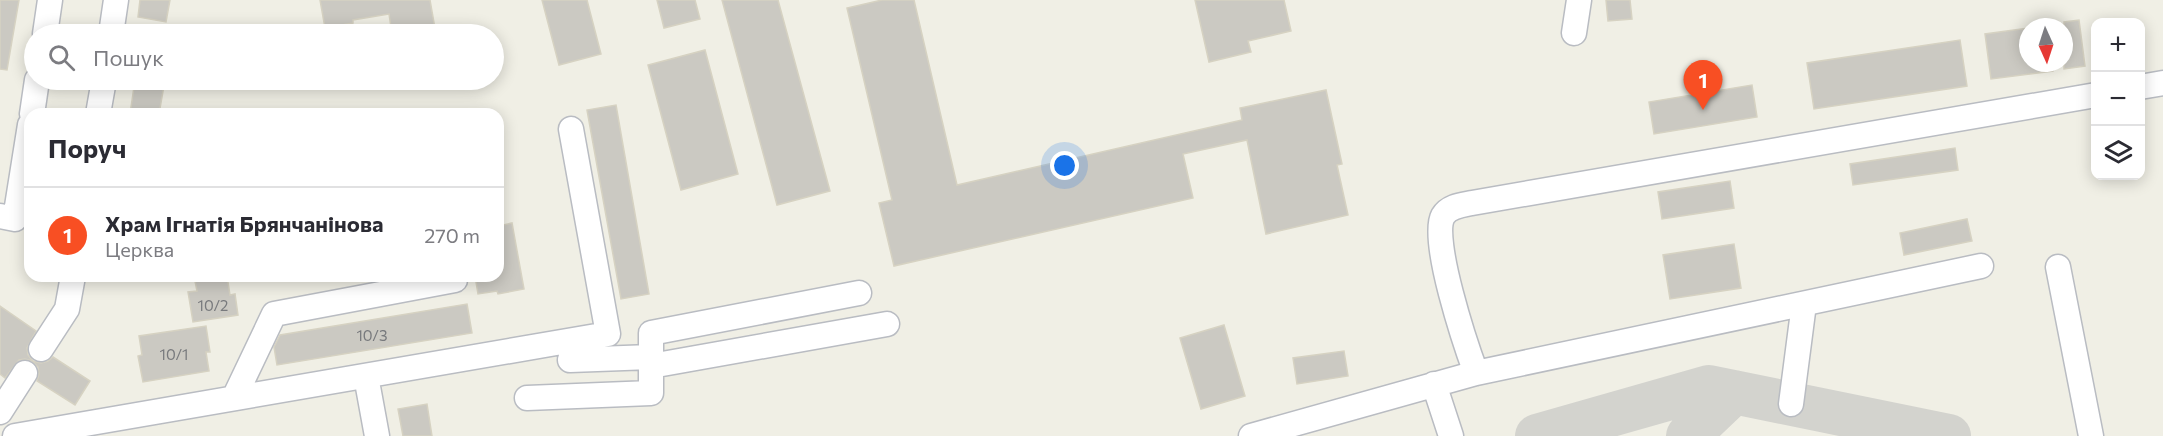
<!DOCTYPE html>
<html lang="uk">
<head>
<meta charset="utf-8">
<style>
  :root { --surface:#fff; --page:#f7f7f7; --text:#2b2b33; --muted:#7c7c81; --line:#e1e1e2; --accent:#f84f23 }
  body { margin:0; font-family:Commissioner,sans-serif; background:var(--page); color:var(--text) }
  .controls { position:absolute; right:18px; top:18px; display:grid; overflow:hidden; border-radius:12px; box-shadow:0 3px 15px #0003 }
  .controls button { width:54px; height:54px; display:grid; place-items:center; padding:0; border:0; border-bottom:2px solid var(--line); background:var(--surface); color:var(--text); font:30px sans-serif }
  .compass { position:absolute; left:2019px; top:18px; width:54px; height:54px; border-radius:50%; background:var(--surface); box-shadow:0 3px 15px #0003; rotate:177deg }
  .you { position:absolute; left:1065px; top:166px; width:21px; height:21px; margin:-15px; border:4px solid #fff; border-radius:50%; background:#1a73e8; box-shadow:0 0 0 9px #1a73e833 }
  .badge { display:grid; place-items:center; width:39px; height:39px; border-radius:50%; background:var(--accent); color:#fff; font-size:20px; font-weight:700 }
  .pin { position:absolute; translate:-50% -50px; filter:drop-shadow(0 2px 3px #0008) }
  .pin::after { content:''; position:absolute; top:32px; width:21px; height:18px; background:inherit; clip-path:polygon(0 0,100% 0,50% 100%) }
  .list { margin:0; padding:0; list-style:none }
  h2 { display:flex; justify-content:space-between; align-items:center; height:78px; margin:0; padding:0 24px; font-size:26px }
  h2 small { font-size:20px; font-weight:400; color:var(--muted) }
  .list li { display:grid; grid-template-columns:39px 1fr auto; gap:18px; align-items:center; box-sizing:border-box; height:96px; padding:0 24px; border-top:2px solid var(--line) }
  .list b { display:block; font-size:22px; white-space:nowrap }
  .list p { margin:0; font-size:20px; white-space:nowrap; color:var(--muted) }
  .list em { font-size:20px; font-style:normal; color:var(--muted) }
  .icon { flex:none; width:33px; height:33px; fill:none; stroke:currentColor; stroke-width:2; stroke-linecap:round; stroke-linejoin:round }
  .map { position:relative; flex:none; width:2163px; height:436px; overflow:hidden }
  .search { position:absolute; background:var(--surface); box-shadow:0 3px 15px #0003; left:24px; top:24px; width:480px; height:66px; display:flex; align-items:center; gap:15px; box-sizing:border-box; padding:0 21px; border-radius:33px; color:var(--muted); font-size:22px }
  .panel { position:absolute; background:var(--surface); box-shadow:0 3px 15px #0003; left:24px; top:108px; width:480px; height:174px; border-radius:18px }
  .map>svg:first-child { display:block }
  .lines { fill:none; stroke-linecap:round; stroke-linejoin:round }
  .taxiway { stroke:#d3d3ce; stroke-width:44 }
  .building { fill:#cbc9c2; stroke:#d6d2c2; stroke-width:1.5 }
  .minor-casing { stroke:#b9bcc2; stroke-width:27 }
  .minor { stroke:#fff; stroke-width:24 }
  .labels { text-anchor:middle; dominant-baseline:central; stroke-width:5; stroke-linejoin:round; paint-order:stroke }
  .number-label { font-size:15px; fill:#787a7d }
</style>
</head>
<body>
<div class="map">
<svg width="2163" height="436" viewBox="0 0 2163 436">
  <rect width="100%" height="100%" fill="#f0efe5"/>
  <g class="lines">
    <path class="taxiway" d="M 1537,436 L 1709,387 L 1949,436
      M 1688,436 L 1734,392"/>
  </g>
  <path class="building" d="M 0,0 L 19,0 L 7,70 L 0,69 Z
    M 140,0 L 170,0 L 166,22 L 138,17 Z
    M 320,0 L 430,0 L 436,34 L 392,34 L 389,14 L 353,20 L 353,23 L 325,28 Z
    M 542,0 L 587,0 L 601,54 L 559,65 Z
    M 657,0 L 695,0 L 700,19 L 664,28 Z
    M 722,0 L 778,0 L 830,191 L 777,205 Z
    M 882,0 L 914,0 L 957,185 L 1242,120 L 1240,108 L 1326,90 L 1342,164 L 1337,165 L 1348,215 L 1266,234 L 1247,140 L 1183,154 L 1193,198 L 894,266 L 879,203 L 892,200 L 847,8 Z
    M 1195,0 L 1284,0 L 1291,31 L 1248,41 L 1251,52 L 1209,62 Z
    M 1606,0 L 1630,0 L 1632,19 L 1608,21 Z
    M 2079,20 L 2085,66 L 2064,69 L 2064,22 Z
    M 2028,28 L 2028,63 L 2052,63 L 2053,71 L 1991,79 L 1985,34 Z
    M 1960,40 L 1967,86 L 1814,109 L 1807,63 Z
    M 705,50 L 738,174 L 681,190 L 648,65 Z
    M 135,80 L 165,80 L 159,114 L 130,114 Z
    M 1752,85 L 1757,117 L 1654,134 L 1649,102 Z
    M 616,105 L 649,294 L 621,299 L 587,110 Z
    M 1955,148 L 1958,170 L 1853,185 L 1850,164 Z
    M 1730,181 L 1734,208 L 1662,219 L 1658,192 Z
    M 1967,219 L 1972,241 L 1904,255 L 1900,233 Z
    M 512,223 L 524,289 L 498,294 L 497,291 L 478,294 L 475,276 L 498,276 L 498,226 Z
    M 1734,244 L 1741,288 L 1670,299 L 1663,255 Z
    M 194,276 L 227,276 L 230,295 L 235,294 L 238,315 L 193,322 L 188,292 L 197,291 Z
    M 467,304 L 472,333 L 277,365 L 274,347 L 280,335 Z
    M 0,306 L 36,331 L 27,348 L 28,355 L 33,361 L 41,363 L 48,361 L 53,357 L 90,381 L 75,405 L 37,381 L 39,374 L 38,367 L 32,361 L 25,359 L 19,360 L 5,378 L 0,374 Z
    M 1224,325 L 1245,396 L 1201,409 L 1180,338 Z
    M 206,326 L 210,352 L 206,352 L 209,371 L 143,382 L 138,356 L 142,355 L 139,336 Z
    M 1344,351 L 1348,376 L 1297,384 L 1293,358 Z
    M 427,404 L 432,436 L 403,436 L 398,409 Z"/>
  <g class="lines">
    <g class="minor-casing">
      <path id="minor" d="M 1574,33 L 1579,0
        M 45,34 L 50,0
        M 111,34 L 116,0
        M 2140,87 L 2163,83
        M 32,114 L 37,80
        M 98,114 L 104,80
        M 0,216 L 15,219 L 30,125
        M 2058,267 L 2091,436
        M 41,349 L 67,309 L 73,276
        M 570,360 L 651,357
        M 651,366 L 887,324
        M 1476,373 C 1466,346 1430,239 1443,216 C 1449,206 1462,205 1472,203 L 2096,95
        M 366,376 L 377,436
        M 1434,384 L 1451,436
        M 234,398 L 274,314 L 455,280 L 455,276
        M 527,398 L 651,393 L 651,333 L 859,293
        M 1791,404 L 1804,304
        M 0,412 L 25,373
        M 15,436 L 608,334 L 571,129
        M 1251,436 L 1476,373 L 1981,266"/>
    </g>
    <use href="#minor" class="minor"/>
  </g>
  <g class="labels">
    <g class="number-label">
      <text x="213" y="305">10/2</text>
      <text x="372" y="335">10/3</text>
      <text x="174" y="354">10/1</text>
    </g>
  </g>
</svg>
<div class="controls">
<button>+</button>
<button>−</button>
<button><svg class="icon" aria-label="layers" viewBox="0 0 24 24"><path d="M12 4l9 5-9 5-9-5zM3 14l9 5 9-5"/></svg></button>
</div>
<svg class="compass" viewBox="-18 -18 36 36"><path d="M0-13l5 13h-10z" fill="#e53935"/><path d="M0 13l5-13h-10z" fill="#7c7c81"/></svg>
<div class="you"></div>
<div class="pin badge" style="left:1703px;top:110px">1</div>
<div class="search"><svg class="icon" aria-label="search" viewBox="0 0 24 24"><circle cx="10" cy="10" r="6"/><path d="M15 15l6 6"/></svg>Пошук</div>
<section class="panel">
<h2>Поруч<small></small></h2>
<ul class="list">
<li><span class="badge">1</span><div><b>Храм Ігнатія Брянчанінова</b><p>Церква</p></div><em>270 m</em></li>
</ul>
</section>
</div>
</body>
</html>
